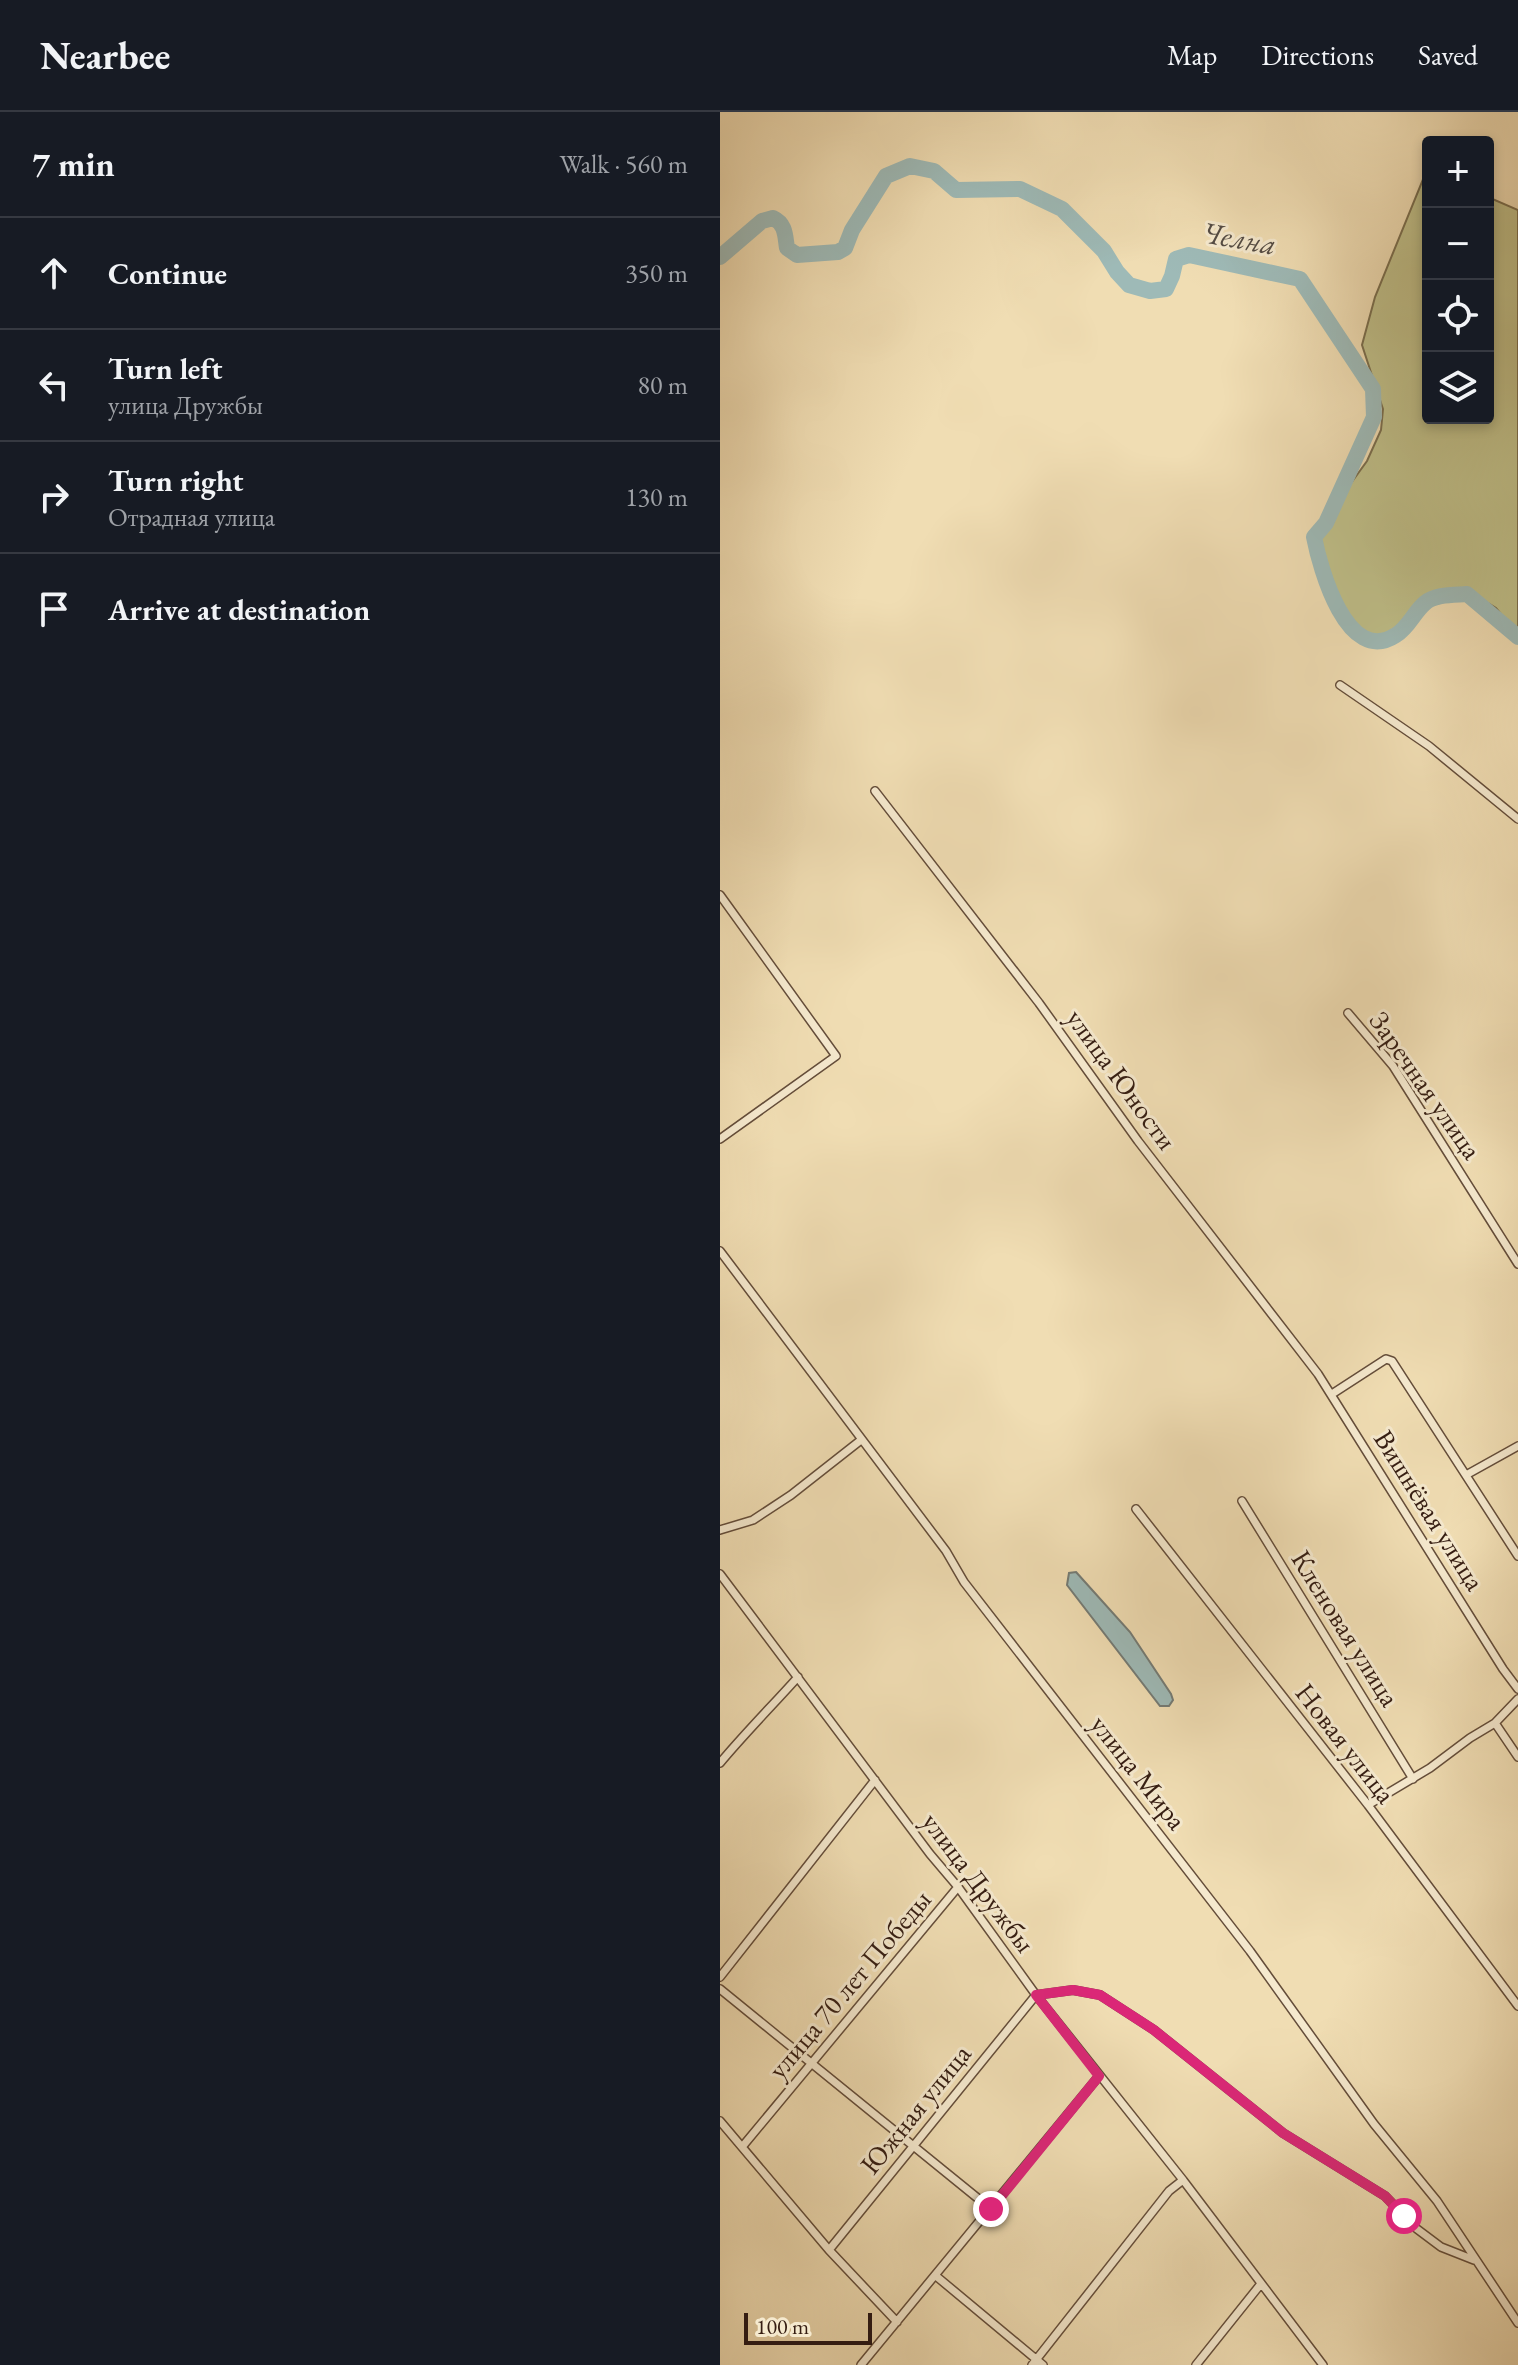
<!DOCTYPE html>
<html lang="en">
<head>
<meta charset="utf-8">
<style>
  :root { --surface:#171b24; --page:#20242c; --text:#f1f3f6; --muted:#9ea1a6; --line:#363941 }
  body { margin:0; font-family:"EB Garamond",serif; background:var(--page); color:var(--text) }
  .controls { position:absolute; right:24px; top:24px; display:grid; overflow:hidden; border-radius:8px; box-shadow:0 4px 12px #0003 }
  .controls button { width:72px; height:72px; display:grid; place-items:center; padding:0; border:0; border-bottom:2px solid var(--line); background:var(--surface); color:var(--text); font:40px sans-serif }
  .scale { position:absolute; left:24px; bottom:20px; width:128px; box-sizing:border-box; padding-left:8px; border:4px solid #351d12; border-top:0; font-size:22px; line-height:28px; white-space:nowrap; color:#351d12; -webkit-text-stroke:6px #f5e9ce; paint-order:stroke }
  .stop { position:absolute; width:24px; height:24px; margin:-18px; border:6px solid #db2777; border-radius:50%; background:#fff }
  .stop.end { background:#db2777; border-color:#fff; box-shadow:0 2px 8px #0008 }
  .list { margin:0; padding:0; list-style:none }
  h2 { display:flex; justify-content:space-between; align-items:center; height:104px; margin:0; padding:0 32px; font-size:34px }
  h2 small { font-size:26px; font-weight:400; color:var(--muted) }
  .list li { display:grid; grid-template-columns:52px 1fr auto; gap:24px; align-items:center; box-sizing:border-box; height:112px; padding:0 32px; border-top:2px solid var(--line) }
  .list b { display:block; font-size:30px; white-space:nowrap }
  .list p { margin:0; font-size:26px; white-space:nowrap; color:var(--muted) }
  .list em { font-size:26px; font-style:normal; color:var(--muted) }
  .icon { flex:none; width:44px; height:44px; fill:none; stroke:currentColor; stroke-width:2; stroke-linecap:round; stroke-linejoin:round }
  .map { position:relative; flex:none; width:798px; height:2253px; overflow:hidden }
  header { display:flex; align-items:center; gap:48px; box-sizing:border-box; height:112px; padding:0 40px; background:var(--surface); border-bottom:2px solid var(--line) }
  header strong { font-size:38px }
  nav { display:flex; gap:44px; margin-inline-start:auto; font-size:28px }
  main { display:flex }
  aside { flex:1; background:var(--surface) }
  .map>svg:first-child { display:block }
  .green { fill:#bfbf89; stroke:#7a6e4e; stroke-width:2 }
  .water { fill:#9ebab7; stroke:#747b75; stroke-width:2 }
  .lines { fill:none; stroke-linecap:round; stroke-linejoin:round }
  .river { stroke:#9ebab7; stroke-width:16 }
  .street-casing { stroke:#644d3a; stroke-width:10 }
  .street { stroke:#f5e9ce; stroke-width:7 }
  .route { stroke:#db2777; stroke-width:10 }
  .labels { text-anchor:middle; dominant-baseline:central; stroke-width:6; stroke-linejoin:round; paint-order:stroke }
  .street-label { font-size:28px; fill:#351d12; stroke:#f5e9ce }
  .water-label { font-size:30px; font-style:italic; fill:#544c44; stroke:#f5e9ce }
</style>
</head>
<body>
<header>
<strong>Nearbee</strong>
<nav><a>Map</a><a>Directions</a><a>Saved</a></nav>
</header>
<main>
<aside>
<h2>7 min<small>Walk · 560 m</small></h2>
<ul class="list">
<li><svg class="icon" aria-label="ahead" viewBox="0 0 24 24"><path d="M12 20V5M6 11l6-6 6 6"/></svg><div><b>Continue</b></div><em>350 m</em></li>
<li><svg class="icon" aria-label="left" viewBox="0 0 24 24"><path d="M17 20v-9H6M10 6l-5 5 5 5"/></svg><div><b>Turn left</b><p>улица Дружбы</p></div><em>80 m</em></li>
<li><svg class="icon" aria-label="right" viewBox="0 0 24 24"><path d="M7 20v-9h11M14 6l5 5-5 5"/></svg><div><b>Turn right</b><p>Отрадная улица</p></div><em>130 m</em></li>
<li><svg class="icon" aria-label="arrive" viewBox="0 0 24 24"><path d="M6 21V4h12l-3 4 3 4H6"/></svg><div><b>Arrive at destination</b></div></li>
</ul>
</aside>
<div class="map">
<svg width="798" height="2253" viewBox="0 0 798 2253">
  <rect width="100%" height="100%" fill="#f0ddb3"/>
  <filter id="stains"><feTurbulence type="fractalNoise" baseFrequency=".0025" numOctaves="4"/><feColorMatrix values="0 0 0 0 .2 0 0 0 0 .09 0 0 0 0 .02 0 0 0 .5 -.17"/></filter>
  <radialGradient id="worn" r=".72"><stop offset=".6" stop-color="#630" stop-opacity="0"/><stop offset="1" stop-color="#630" stop-opacity=".3"/></radialGradient>
  <path class="green" d="M 706,60 L 708,60 L 708,306 L 768,306 L 768,85 L 798,98 L 798,523 L 776,496 L 758,485 L 743,485 L 708,494 L 683,524 L 655,528 L 629,509 L 598,444 L 596,424 L 606,420 L 613,411 L 626,378 L 647,349 L 661,318 L 663,297 L 642,233 L 655,185 Z"/>
  <path class="water" d="M 356,1460 L 410,1520 L 451,1582 L 453,1588 L 449,1594 L 440,1594 L 347,1473 L 349,1461 Z"/>
  <g class="lines">
    <path class="river" d="M 0,145 L 42,109 L 53,106 C 66,112 65,124 67,136 L 77,143 L 118,140 L 125,136 L 132,118 L 166,64 L 190,54 L 214,59 L 236,78 L 300,77 L 342,97 L 384,139 L 397,160 L 409,173 L 430,179 L 446,177 L 452,164 L 456,147 L 469,143 L 580,167 L 653,277 L 654,305 L 606,411 L 594,425 C 600,456 627,555 676,523 C 689,515 694,500 705,491 C 715,482 734,483 747,482 L 798,525"/>
    <g class="street-casing">
      <path id="street" d="M 620,573 L 709,634 L 798,707
        M 155,679 L 319,891 L 418,1029 L 598,1262 L 783,1557 L 798,1577
        M 0,783 L 116,944 L 0,1027
        M 628,901 L 673,954 L 798,1152
        M 0,1139 L 226,1439 L 244,1470 L 530,1839 L 654,2012 L 717,2089 L 798,2211
        M 612,1282 L 666,1247 L 672,1249 L 798,1444
        M 746,1363 L 798,1334
        M 522,1389 L 693,1667
        M 416,1397 L 648,1693 L 798,1894
        M 0,1418 L 33,1408 L 71,1383 L 141,1328
        M 0,1462 L 210,1742 L 238,1775 L 316,1883 L 463,2068 L 603,2253
        M 775,1611 L 798,1645
        M 0,1651 C 25,1621 52,1594 78,1565
        M 648,1693 L 710,1656 L 750,1626 L 775,1611 L 798,1587
        M 0,1865 L 155,1668
        M 0,1877 L 271,2097
        M 0,2009 L 109,2138 L 177,2210
        M 22,2035 L 238,1775
        M 109,2138 L 316,1883 L 353,1878 L 380,1883 L 434,1918 L 563,2021 L 665,2084 L 697,2117 L 721,2135 L 754,2148
        M 216,2164 L 323,2253
        M 141,2253 L 379,1964
        M 312,2253 L 449,2079 L 463,2068
        M 476,2253 L 540,2173"/>
    </g>
    <use href="#street" class="street"/>
  </g>
  <g class="lines">
    <path class="route" d="M 271,2097 L 379,1964 L 316,1883 L 353,1878 L 380,1883 L 434,1918 L 563,2021 L 665,2084 L 684,2104"/>
  </g>
  <g class="labels">
    <g class="street-label">
      <text transform="translate(402 967) rotate(54)">улица Юности</text>
      <text transform="translate(706 973) rotate(55)">Заречная улица</text>
      <text transform="translate(710 1398) rotate(58)">Вишнёвая улица</text>
      <text transform="translate(626 1516) rotate(58)">Кленовая улица</text>
      <text transform="translate(626 1631) rotate(52)">Новая улица</text>
      <text transform="translate(419 1660) rotate(52)">улица Мира</text>
      <text transform="translate(259 1770) rotate(53)">улица Дружбы</text>
      <text transform="translate(129 1872) rotate(-50)">улица 70 лет Победы</text>
      <text transform="translate(195 1997) rotate(-51)">Южная улица</text>
    </g>
    <g class="water-label">
      <text transform="translate(519 126) rotate(10)">Челна</text>
    </g>
  </g>
  <rect width="100%" height="100%" filter="url(#stains)"/>
  <rect width="100%" height="100%" fill="url(#worn)"/>
</svg>
<div class="controls">
<button>+</button>
<button>−</button>
<button><svg class="icon" aria-label="locate" viewBox="0 0 24 24"><circle cx="12" cy="12" r="6"/><path d="M12 2v4M12 18v4M2 12h4M18 12h4"/></svg></button>
<button><svg class="icon" aria-label="layers" viewBox="0 0 24 24"><path d="M12 4l9 5-9 5-9-5zM3 14l9 5 9-5"/></svg></button>
</div>
<div class="scale">100 m</div>
<div class="stop" style="left:684px;top:2104px"></div>
<div class="stop end" style="left:271px;top:2097px"></div>
</div>
</main>
</body>
</html>
